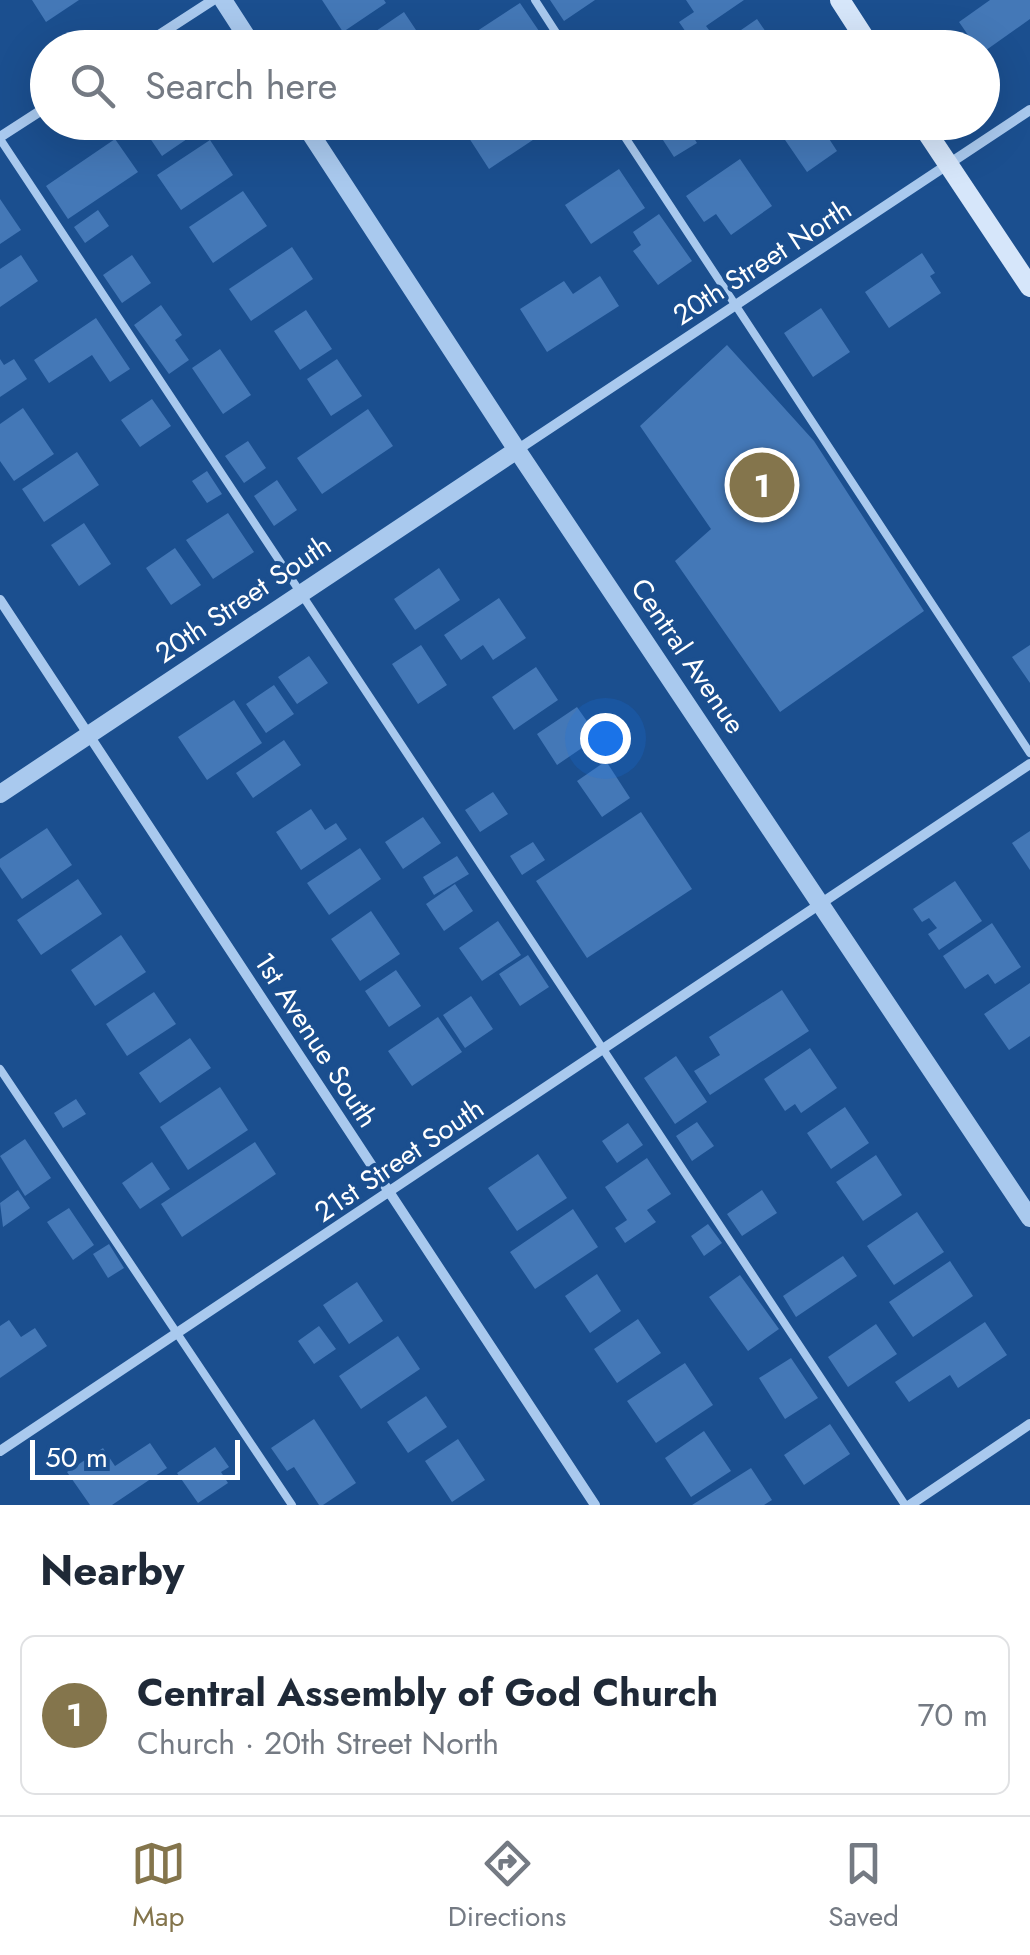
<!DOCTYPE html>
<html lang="en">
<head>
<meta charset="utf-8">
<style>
  :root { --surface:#fff; --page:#f2f2f3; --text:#1f2937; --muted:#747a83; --line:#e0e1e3; --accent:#84754c }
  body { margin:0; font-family:Jost,sans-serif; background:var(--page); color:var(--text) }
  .scale { position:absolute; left:30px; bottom:25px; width:210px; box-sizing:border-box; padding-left:10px; border:5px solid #fff; border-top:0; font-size:28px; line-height:35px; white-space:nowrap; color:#fff; -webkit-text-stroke:8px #1b4f8f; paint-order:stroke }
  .you { position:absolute; left:605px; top:738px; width:35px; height:35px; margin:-25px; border:8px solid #fff; border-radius:50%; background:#1a73e8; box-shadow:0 0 0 15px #1a73e833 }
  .badge { display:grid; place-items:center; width:65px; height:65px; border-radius:50%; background:var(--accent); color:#fff; font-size:32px; font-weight:700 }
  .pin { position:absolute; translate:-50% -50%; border:5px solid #fff; box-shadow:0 2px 10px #0006 }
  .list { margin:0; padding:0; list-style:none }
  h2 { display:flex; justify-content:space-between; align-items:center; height:130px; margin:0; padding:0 40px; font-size:42px }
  h2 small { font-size:32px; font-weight:400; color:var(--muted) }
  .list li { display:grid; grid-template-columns:65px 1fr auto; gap:30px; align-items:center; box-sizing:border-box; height:160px; margin:0 20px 20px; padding:0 20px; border:2px solid var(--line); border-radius:15px }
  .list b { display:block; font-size:38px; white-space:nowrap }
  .list p { margin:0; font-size:32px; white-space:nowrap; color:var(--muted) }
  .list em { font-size:32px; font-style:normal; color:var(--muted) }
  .icon { flex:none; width:55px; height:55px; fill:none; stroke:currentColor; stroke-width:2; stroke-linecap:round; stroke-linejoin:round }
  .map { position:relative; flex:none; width:1030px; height:1505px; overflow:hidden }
  .search { position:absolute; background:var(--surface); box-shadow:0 10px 40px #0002; left:30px; right:30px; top:30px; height:110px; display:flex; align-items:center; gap:25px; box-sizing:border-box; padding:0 35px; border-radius:55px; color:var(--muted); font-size:38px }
  .sheet { height:310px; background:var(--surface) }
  nav { display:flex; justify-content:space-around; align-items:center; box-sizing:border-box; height:140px; border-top:2px solid var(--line); background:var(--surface); font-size:28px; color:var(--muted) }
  nav a { display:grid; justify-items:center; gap:5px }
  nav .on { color:var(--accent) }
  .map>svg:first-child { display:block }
  .building { fill:#4478b7 }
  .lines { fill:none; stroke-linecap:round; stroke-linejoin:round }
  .service { stroke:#a9c9ee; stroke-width:8 }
  .minor { stroke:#a9c9ee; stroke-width:10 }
  .tertiary { stroke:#a9c9ee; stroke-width:18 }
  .secondary { stroke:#d6e6fa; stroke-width:20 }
  .labels { text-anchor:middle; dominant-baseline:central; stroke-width:8; stroke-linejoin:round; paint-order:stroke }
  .street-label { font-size:28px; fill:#fff; stroke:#1b4f8f }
</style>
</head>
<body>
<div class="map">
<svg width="1030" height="1505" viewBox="0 0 1030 1505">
  <rect width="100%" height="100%" fill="#1b4f8f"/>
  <path class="building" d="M 32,0 L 79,0 L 46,22 Z
    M 322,0 L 384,0 L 386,3 L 343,32 Z
    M 550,0 L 595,0 L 564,21 Z
    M 686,0 L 744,0 L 706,26 L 709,30 L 692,41 L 679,22 L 694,12 Z
    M 990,0 L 1030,0 L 1030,19 L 982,53 L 982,48 L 977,48 L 959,22 Z
    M 520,3 L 539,31 L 515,48 L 475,48 L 468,37 Z
    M 404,12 L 428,48 L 351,48 Z
    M 757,19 L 777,48 L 715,48 Z
    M 139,122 L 204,122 L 206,126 L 162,156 Z
    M 404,122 L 433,122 L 413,136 Z
    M 479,122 L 560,122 L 489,169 L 469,138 L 484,129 Z
    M 641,122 L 678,122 L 653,140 Z
    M 684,122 L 697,143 L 674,157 L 661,137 Z
    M 749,122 L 787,122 L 761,140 Z
    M 804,122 L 818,122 L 837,151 L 807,172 L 783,137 Z
    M 115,139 L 138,172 L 68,219 L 46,186 Z
    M 210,140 L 233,175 L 181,210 L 157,175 Z
    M 740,159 L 772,206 L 731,235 L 716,214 L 704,222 L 686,196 Z
    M 619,169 L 645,208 L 591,244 L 565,205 Z
    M 243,191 L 267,226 L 213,263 L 189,227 Z
    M 0,199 L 21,230 L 0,244 Z
    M 98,210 L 109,226 L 85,243 L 74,227 Z
    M 659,214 L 692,261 L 658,285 L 633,251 L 641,245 L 633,232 Z
    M 292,247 L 313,279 L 251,321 L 229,289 Z
    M 922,253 L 935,273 L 930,276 L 941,293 L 889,328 L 865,292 Z
    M 21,255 L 38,281 L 0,307 L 0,269 Z
    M 132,255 L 151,283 L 122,303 L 103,275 Z
    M 600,276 L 619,306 L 547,352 L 520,309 L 564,281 L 573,294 Z
    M 161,305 L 182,335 L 175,340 L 189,360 L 169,374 L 134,325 Z
    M 821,308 L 850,352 L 813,377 L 784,333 Z
    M 306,310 L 332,349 L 300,370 L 274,331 Z
    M 96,318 L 130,369 L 110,382 L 92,355 L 49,383 L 34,360 Z
    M 727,345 L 814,441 L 924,611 L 780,712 L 675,561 L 711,529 L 640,426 Z
    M 220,349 L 251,395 L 223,414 L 192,368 Z
    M 0,359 L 4,365 L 14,359 L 27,379 L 0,397 Z
    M 337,359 L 362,396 L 331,416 L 307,379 Z
    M 152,399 L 171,426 L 140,447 L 121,420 Z
    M 23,408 L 54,454 L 14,481 L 0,461 L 0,424 Z
    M 368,409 L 393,446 L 322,494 L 297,458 Z
    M 248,441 L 266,468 L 244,483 L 225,456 Z
    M 77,452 L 99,485 L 44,522 L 22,489 Z
    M 207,471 L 222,494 L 207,503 L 192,481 Z
    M 277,480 L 297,510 L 274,526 L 254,496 Z
    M 228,513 L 254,552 L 213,579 L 186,540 Z
    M 84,523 L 111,564 L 79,586 L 51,545 Z
    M 175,548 L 201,585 L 171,605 L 146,568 Z
    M 439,568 L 460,600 L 415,630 L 394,599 Z
    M 499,598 L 526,638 L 493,660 L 483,645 L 461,660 L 444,635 Z
    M 421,645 L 447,685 L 418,704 L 392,664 Z
    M 1030,645 L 1030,683 L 1012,657 Z
    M 309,656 L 328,683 L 297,704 L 278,677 Z
    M 536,667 L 558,700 L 514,730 L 492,697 Z
    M 274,685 L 294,714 L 266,733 L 246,704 Z
    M 234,700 L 262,743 L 207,780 L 178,737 Z
    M 577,707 L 598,737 L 557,765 L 537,734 Z
    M 284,740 L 301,765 L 253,798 L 236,773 Z
    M 606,761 L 630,798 L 602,817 L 577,781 Z
    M 493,792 L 508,814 L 480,832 L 465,810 Z
    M 311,809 L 325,830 L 336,823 L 347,839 L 301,870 L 276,832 Z
    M 641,812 L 692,889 L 587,958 L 536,881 Z
    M 423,817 L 441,843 L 403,869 L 385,842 Z
    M 47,828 L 72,865 L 22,899 L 0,867 L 0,859 Z
    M 1030,831 L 1030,870 L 1012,843 Z
    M 533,842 L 545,860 L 522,875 L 510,856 Z
    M 360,848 L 381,879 L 329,915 L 307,883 Z
    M 457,856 L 469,874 L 434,895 L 423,877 Z
    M 78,879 L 102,914 L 41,955 L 17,920 Z
    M 955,881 L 982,921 L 939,950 L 928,934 L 937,928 L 929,918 L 922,922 L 913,909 Z
    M 455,884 L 473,911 L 444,931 L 426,904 Z
    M 371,911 L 400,954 L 360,981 L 331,939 Z
    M 498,921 L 521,955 L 482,981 L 459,948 Z
    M 992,923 L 1021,967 L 995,984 L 988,974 L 965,989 L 943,956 Z
    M 121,935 L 146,972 L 95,1006 L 71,970 Z
    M 528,955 L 549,987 L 520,1006 L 499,974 Z
    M 396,970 L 421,1006 L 389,1027 L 365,991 Z
    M 1030,983 L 1030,1036 L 1009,1050 L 984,1014 Z
    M 782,990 L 809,1031 L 710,1095 L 694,1071 L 720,1055 L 709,1037 Z
    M 154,992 L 176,1024 L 127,1056 L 106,1024 Z
    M 471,996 L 493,1029 L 465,1048 L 443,1015 Z
    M 438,1017 L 462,1052 L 412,1086 L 388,1051 Z
    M 190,1038 L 211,1068 L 160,1103 L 139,1073 Z
    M 810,1048 L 837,1088 L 801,1113 L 795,1104 L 785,1111 L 764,1079 Z
    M 676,1056 L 707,1102 L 675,1124 L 644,1078 Z
    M 220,1087 L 248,1130 L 188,1170 L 160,1127 Z
    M 76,1099 L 86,1114 L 63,1128 L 54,1113 Z
    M 845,1107 L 869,1143 L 831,1169 L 807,1133 Z
    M 697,1122 L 714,1146 L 692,1161 L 676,1136 Z
    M 628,1123 L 643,1145 L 617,1163 L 602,1141 Z
    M 25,1139 L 51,1178 L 25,1196 L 0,1156 Z
    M 255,1142 L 276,1174 L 182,1237 L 161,1204 Z
    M 538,1154 L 567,1198 L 517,1231 L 488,1188 Z
    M 876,1155 L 902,1195 L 863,1221 L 836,1182 Z
    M 647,1158 L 671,1194 L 647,1210 L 656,1222 L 625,1243 L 615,1228 L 627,1220 L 605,1187 Z
    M 152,1162 L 170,1189 L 140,1209 L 122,1183 Z
    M 18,1190 L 30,1208 L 3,1227 L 0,1203 Z
    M 762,1190 L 777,1213 L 742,1236 L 727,1214 Z
    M 69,1208 L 94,1245 L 73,1260 L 47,1222 Z
    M 573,1209 L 598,1247 L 535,1289 L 510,1252 Z
    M 917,1212 L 944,1252 L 894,1285 L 867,1246 Z
    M 708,1224 L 722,1243 L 704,1256 L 691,1236 Z
    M 109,1244 L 124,1268 L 108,1278 L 93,1254 Z
    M 843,1256 L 857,1276 L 796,1317 L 783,1296 Z
    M 950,1261 L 973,1296 L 913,1337 L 889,1302 Z
    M 597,1274 L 621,1311 L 590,1333 L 565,1296 Z
    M 740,1275 L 779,1329 L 748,1351 L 709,1297 Z
    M 357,1282 L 383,1321 L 349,1344 L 323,1305 Z
    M 638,1319 L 661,1353 L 617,1383 L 594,1349 Z
    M 9,1320 L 21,1337 L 35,1328 L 47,1346 L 0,1378 L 0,1326 Z
    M 985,1322 L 1007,1355 L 958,1388 L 950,1375 L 909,1402 L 895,1382 Z
    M 876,1324 L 897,1354 L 848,1387 L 828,1357 Z
    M 319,1326 L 336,1349 L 314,1364 L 298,1341 Z
    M 398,1336 L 420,1369 L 361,1409 L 339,1376 Z
    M 791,1358 L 818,1398 L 785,1419 L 759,1378 Z
    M 685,1363 L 713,1405 L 656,1443 L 627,1401 Z
    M 426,1396 L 447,1427 L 408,1453 L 387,1422 Z
    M 314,1419 L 356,1483 L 323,1505 L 319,1505 L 294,1467 L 287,1471 L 271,1448 Z
    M 830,1424 L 850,1454 L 804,1485 L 784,1455 Z
    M 704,1431 L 731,1471 L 691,1497 L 665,1458 Z
    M 458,1439 L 485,1480 L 452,1502 L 425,1461 Z
    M 150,1443 L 167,1468 L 112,1505 L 90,1505 L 67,1472 L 103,1448 L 115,1466 Z
    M 215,1447 L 229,1467 L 221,1472 L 228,1483 L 198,1503 L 177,1473 Z
    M 751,1468 L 772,1500 L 764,1505 L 692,1505 Z"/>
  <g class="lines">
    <path class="service" d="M 535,0 L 566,48
      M 615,122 L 1030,753
      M 0,139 L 905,1505
      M 0,1069 L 292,1505"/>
    <path class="minor" d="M 139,48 L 213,0
      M 0,137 L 48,106
      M 517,450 L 1030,110
      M 0,600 L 595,1505
      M 0,1451 L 1030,764
      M 910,1505 L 1030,1424"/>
    <path class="tertiary" d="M 223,0 L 254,48
      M 303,122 L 517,450 L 1030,1218
      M 0,794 L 517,450"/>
    <path class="secondary" d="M 840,0 L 871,48
      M 920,122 L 1030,287"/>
  </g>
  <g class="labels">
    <g class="street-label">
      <text transform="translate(762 262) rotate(-33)">20th Street North</text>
      <text transform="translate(243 599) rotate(-34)">20th Street South</text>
      <text transform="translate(688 656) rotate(56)">Central Avenue</text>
      <text transform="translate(316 1040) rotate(57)">1st Avenue South</text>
      <text transform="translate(399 1160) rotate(-34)">21st Street South</text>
    </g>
  </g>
</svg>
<div class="scale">50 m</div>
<div class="you"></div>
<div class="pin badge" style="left:762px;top:485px">1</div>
<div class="search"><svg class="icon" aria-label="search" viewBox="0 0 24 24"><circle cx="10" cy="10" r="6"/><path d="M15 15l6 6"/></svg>Search here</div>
</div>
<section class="sheet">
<h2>Nearby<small></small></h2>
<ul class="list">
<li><span class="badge">1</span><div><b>Central Assembly of God Church</b><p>Church · 20th Street North</p></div><em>70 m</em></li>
</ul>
</section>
<nav>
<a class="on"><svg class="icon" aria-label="map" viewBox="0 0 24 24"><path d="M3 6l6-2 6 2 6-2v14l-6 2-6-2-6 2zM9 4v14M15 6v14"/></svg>Map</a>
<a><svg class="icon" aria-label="directions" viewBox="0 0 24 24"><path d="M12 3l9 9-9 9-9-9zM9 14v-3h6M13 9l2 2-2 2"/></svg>Directions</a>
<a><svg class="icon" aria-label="saved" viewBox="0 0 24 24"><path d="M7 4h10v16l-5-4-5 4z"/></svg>Saved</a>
</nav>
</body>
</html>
